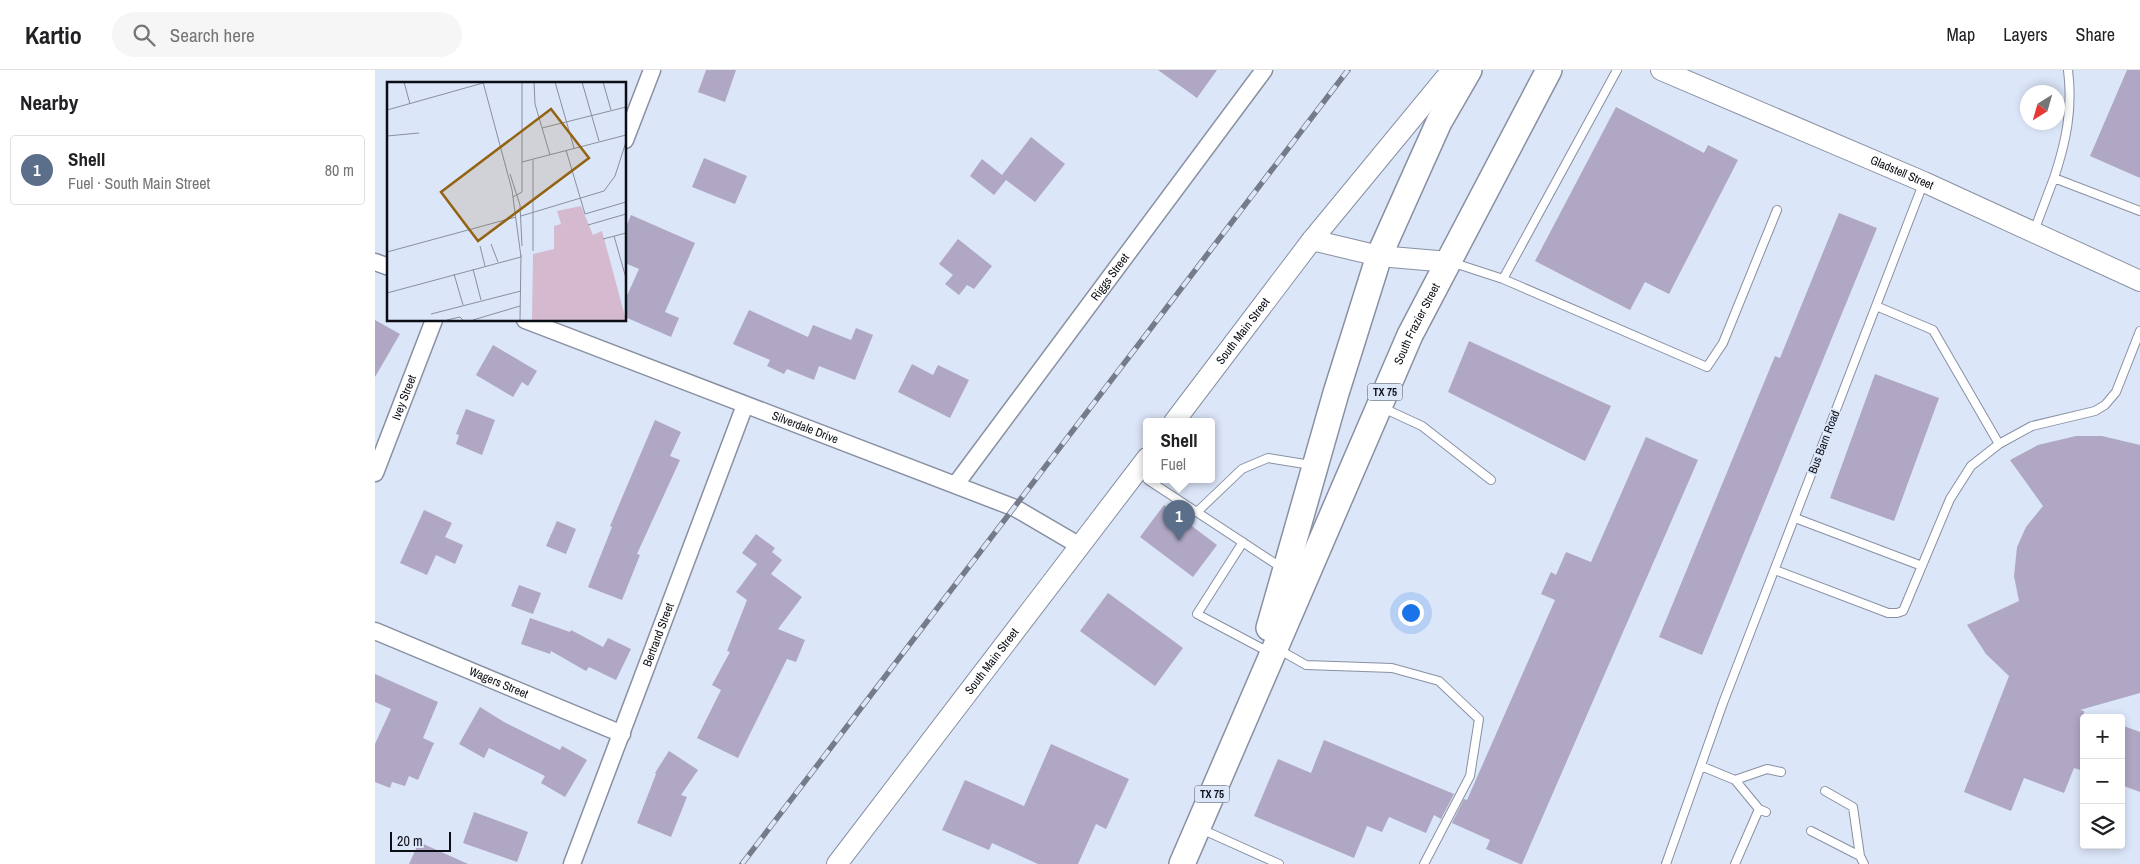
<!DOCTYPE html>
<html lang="en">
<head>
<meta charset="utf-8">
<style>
  :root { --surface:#fff; --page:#f6f6f6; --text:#202124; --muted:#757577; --line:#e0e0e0; --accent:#db2777 }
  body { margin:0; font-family:"Archivo Narrow",sans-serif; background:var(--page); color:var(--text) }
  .controls { position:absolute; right:15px; bottom:15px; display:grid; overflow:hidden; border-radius:5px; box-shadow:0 2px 8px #0003 }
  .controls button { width:45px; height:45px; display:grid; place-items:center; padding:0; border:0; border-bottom:1px solid var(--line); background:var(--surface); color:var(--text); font:25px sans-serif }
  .compass { position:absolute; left:1645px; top:15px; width:45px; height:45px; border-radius:50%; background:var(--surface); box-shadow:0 2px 8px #0003; rotate:217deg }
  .scale { position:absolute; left:15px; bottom:12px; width:61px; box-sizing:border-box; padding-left:5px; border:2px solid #0b0e14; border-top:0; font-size:14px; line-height:18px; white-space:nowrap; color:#0b0e14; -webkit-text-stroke:4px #dce6f9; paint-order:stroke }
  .you { position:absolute; left:1035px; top:542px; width:18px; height:18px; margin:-12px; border:4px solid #fff; border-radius:50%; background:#1a73e8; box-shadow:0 0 0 8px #1a73e833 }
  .badge { display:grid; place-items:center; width:32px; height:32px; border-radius:50%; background:var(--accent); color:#fff; font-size:16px; font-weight:700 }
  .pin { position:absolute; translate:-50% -41px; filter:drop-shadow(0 1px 2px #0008) }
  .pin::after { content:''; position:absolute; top:26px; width:18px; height:15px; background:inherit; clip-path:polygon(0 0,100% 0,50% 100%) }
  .popup { position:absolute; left:768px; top:348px; width:72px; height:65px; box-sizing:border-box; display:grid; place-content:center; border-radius:5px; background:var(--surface); filter:drop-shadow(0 1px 4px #0005); font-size:16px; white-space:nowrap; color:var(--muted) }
  .popup b { font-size:19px; color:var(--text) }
  .popup::after { content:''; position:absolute; left:50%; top:100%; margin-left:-10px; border:10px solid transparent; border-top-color:var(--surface) }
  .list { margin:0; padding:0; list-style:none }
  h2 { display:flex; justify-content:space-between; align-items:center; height:65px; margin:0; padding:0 20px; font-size:21px }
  h2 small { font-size:16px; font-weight:400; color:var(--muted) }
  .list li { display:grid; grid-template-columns:32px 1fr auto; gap:15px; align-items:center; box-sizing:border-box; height:70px; margin:0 10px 10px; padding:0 10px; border:1px solid var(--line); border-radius:5px }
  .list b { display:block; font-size:19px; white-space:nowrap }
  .list p { margin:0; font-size:16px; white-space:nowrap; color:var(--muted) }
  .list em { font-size:16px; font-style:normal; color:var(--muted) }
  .icon { flex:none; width:28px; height:28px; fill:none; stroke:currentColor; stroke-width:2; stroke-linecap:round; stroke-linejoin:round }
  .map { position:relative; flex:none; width:1765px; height:794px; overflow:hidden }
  header { display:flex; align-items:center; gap:30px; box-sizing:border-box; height:70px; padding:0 25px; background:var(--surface); border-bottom:1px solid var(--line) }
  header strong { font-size:24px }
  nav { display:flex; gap:28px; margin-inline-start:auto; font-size:18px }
  .search { width:350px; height:45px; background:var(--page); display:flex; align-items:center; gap:12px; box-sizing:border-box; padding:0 18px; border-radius:28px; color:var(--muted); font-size:19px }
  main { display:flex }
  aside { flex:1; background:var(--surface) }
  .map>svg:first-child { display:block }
  .building { fill:#afa7c3 }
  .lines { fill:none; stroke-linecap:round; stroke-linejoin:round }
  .service-casing { stroke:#8890a2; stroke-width:10 }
  .minor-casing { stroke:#8890a2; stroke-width:19 }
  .tertiary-casing { stroke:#8890a2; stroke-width:22 }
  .primary-casing { stroke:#8890a2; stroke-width:28 }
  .service { stroke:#fff; stroke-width:8 }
  .minor { stroke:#fff; stroke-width:16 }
  .tertiary { stroke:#fff; stroke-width:20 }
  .primary { stroke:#fff; stroke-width:25 }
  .rail-casing { stroke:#757b88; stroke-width:5.5 }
  .rail { stroke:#dce6f9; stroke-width:4; stroke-dasharray:11; stroke-linecap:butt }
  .labels { text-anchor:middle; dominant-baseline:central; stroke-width:4; stroke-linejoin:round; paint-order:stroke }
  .shield { fill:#dce6f9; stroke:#4a4f59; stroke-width:1 }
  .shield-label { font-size:11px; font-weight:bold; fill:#0b0e14 }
  .street-label { font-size:12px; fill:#0b0e14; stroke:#dce6f9 }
  .inset-road { fill:none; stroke:#88909d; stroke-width:1 }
  .view { fill:#936312; fill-opacity:0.15; stroke:#936312; stroke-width:2.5 }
  .inset-edge { fill:none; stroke:#0b0e14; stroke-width:2.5 }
</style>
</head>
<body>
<header>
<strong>Kartio</strong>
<div class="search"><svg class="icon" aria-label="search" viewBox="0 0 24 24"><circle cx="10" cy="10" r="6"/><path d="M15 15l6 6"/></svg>Search here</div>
<nav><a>Map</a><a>Layers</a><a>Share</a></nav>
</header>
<main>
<aside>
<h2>Nearby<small></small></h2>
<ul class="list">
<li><span class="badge" style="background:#5c6f8a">1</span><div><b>Shell</b><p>Fuel · South Main Street</p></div><em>80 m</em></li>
</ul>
</aside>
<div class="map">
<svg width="1765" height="794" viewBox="0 0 1765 794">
  <rect width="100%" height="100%" fill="#dce6f9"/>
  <path class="building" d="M 331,0 L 361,0 L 350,32 L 323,22 Z
    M 783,0 L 842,0 L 822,28 Z
    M 1752,0 L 1765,0 L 1765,108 L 1715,86 Z
    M 1241,37 L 1329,83 L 1333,75 L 1363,90 L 1294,224 L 1270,212 L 1255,240 L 1160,191 Z
    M 656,67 L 690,94 L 660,132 L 631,110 L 619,125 L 595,106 L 607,89 L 627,105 Z
    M 329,88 L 372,106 L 360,134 L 317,117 Z
    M 1464,143 L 1502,158 L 1327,585 L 1284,567 L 1400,286 L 1405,288 Z
    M 256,145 L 320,173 L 290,242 L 304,248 L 296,267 L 250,247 L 250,230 L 264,199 L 250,193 L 250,159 Z
    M 583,169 L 617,196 L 599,219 L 592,215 L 584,225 L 570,214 L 578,205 L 564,194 Z
    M 374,240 L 433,267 L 438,255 L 476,270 L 481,258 L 498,265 L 480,310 L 444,296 L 439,310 L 412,299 L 409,304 L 392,296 L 395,290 L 358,274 Z
    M 0,250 L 25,264 L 0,307 Z
    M 1094,271 L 1236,336 L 1210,391 L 1073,322 Z
    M 118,275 L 162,301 L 153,316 L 147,312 L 138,327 L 101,305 Z
    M 537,294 L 558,305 L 563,295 L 594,310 L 575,348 L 523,322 Z
    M 1500,304 L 1564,328 L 1519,451 L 1455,428 Z
    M 91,339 L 120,350 L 107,385 L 81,374 L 84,365 L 81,364 Z
    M 280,350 L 306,362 L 295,386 L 305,390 L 262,484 L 265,485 L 247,530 L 213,517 L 237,457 L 235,456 Z
    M 1701,366 L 1727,366 L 1765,375 L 1765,623 L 1705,640 L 1709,641 L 1709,701 L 1699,698 L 1689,723 L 1649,708 L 1636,741 L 1589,722 L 1634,606 L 1611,584 L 1592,555 L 1644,531 L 1639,506 L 1642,477 L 1651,457 L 1668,436 L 1635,390 L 1663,375 Z
    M 1271,367 L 1323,390 L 1147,794 L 1145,794 L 1111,779 L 1115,770 L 1077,753 L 1089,729 L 1092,730 L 1180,530 L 1166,524 L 1176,502 L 1181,505 L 1191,482 L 1216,492 Z
    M 789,435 L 842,475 L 818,507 L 765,467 Z
    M 49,440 L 77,453 L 70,467 L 88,475 L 80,494 L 61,485 L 52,505 L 25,493 Z
    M 182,451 L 201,459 L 191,484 L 171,476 Z
    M 381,464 L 400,478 L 397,482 L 407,490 L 396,504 L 427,527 L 403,559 L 430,570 L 421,592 L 412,589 L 363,688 L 322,668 L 346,620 L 337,615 L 355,582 L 352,581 L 372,530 L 361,522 L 382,494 L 367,483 Z
    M 144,515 L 166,523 L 158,544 L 136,536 Z
    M 733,523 L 808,578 L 780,616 L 705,561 Z
    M 155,548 L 195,562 L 196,560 L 228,577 L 233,568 L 256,579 L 241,610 L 214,597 L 211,601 L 176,581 L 175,584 L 146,574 Z
    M 0,604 L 63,632 L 48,668 L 59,673 L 43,710 L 34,706 L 30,716 L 17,712 L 15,718 L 0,712 L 0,674 L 16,639 L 0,632 Z
    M 105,637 L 129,652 L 185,680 L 187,676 L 212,690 L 190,727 L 166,713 L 170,706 L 114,678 L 109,688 L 84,674 Z
    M 1746,655 L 1765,662 L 1765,722 L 1746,715 Z
    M 949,670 L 1079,724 L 1066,749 L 1059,745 L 1051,763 L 1014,747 L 1007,762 L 992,756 L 979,788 L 879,746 L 903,689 L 936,703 Z
    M 676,674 L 754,709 L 731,759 L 721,754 L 703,794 L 663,794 L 617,773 L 614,780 L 567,760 L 590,710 L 649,736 Z
    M 294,681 L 323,700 L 306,725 L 312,727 L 296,767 L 262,753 L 281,704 L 280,703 Z
    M 99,742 L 153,762 L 142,792 L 88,773 Z
    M 44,772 L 93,794 L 34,794 Z"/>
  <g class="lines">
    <g class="service-casing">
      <path id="service" d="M 1679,108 C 1691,72 1698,39 1693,0
        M 1659,161 L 1679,108 L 1765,141
        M 1076,192 L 1128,209 L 1242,0
        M 1128,209 L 1332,297 L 1348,273 L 1402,140
        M 1501,236 L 1558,260 L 1624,374
        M 1008,338 L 1047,356 L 1116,410
        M 773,410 L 907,498
        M 822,442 L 867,399 L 893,388 L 936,395
        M 1420,448 L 1547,496
        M 868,472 L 822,544 L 888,579
        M 1400,500 L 1513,543 L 1522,543 L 1528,541 L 1575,429 L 1596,396 L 1624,374 L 1657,356 L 1720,341 L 1730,335 L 1741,322 L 1765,261
        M 903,579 L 931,595 L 1017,598 L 1064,611 L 1104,649 L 1095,706 L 1049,794
        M 1326,696 L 1360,710 L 1392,699 L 1406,702
        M 1360,710 L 1384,739 L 1391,742
        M 1450,721 L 1478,737 L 1485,786 L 1489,794
        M 826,759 L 904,794
        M 1436,761 L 1485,786
        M 1291,794 L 1348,633 L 1548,114
        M 1360,794 L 1384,739"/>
    </g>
    <g class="minor-casing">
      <g id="minor">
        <path d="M 250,70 L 277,0"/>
        <path d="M 0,192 L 14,197"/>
        <path id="s1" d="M 150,250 L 640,438 L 705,476"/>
        <path id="s2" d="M 0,403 L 59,250"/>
        <path id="s3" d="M 581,414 L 889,0"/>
        <path id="s4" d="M 0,561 L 247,664"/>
        <path id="s5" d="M 197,794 L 370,335"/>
      </g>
    </g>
    <g class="tertiary-casing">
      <g id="tertiary">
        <path id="s6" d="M 1286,0 L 1549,112 L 1765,211"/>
        <path d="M 937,170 L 1077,0"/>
        <path id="s7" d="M 799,352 L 937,170 L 1004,186 L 1074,192"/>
        <path id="s8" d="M 462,794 L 772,388"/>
      </g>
    </g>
    <g class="primary-casing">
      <g id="primary">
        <path d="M 894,558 L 961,323 L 1004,186 L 1064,52 L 1094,0"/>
        <path id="s9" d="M 807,794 L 1035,265 L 1174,0"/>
      </g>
    </g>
    <use href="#service" class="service"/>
    <use href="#minor" class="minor"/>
    <use href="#tertiary" class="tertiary"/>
    <use href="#primary" class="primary"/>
    <g class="rail-casing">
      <path id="rail" d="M 367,794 L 973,0"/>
    </g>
    <use href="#rail" class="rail"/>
  </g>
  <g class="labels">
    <g class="shield">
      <rect x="992.5" y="313.5" width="35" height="17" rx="4"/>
      <rect x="819.5" y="715.5" width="35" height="17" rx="4"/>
    </g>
    <g class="shield-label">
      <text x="1010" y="322">TX 75</text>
      <text x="837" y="724">TX 75</text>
    </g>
    <g class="street-label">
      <text stroke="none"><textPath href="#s6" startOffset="262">Gladstell Street</textPath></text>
      <text stroke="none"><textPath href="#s3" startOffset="258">Riggs Street</textPath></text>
      <text stroke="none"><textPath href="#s9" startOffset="589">South Frazier Street</textPath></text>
      <text stroke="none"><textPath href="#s7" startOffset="114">South Main Street</textPath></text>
      <text stroke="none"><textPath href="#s2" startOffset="81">Ivey Street</textPath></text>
      <text stroke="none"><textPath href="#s1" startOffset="300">Silverdale Drive</textPath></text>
      <text transform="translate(1449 372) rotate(-69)">Bus Barn Road</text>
      <text stroke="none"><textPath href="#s5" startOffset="245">Bertrand Street</textPath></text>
      <text stroke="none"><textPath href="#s8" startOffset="255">South Main Street</textPath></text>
      <text stroke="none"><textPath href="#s4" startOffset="134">Wagers Street</textPath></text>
    </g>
  </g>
  <g transform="translate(12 12)">
    <rect width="239" height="239" fill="#dce6f9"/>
    <path d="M 194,124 L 206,153 L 215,149 L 239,238 L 145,238 L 146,172 L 167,167 L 167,144 L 174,142 L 170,129 Z" fill="#d5bacf"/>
    <path class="inset-road" d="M 17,0 L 23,22M 96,0 L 125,108 L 134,175M 147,0 L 148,22 L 163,73M 168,0 L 187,66M 195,0 L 212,59M 216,0 L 224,28M 0,28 L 96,1M 155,46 L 239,25M 0,54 L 32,51M 179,68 L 198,132 L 239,120M 135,80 L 239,53M 123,92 L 133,123 L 135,164M 126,115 L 135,110 L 135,0M 134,134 L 217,109 L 228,94 L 239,60M 201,143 L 239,132M 227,154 L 239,196M 216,157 L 239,151M 104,162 L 111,180M 93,164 L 98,184M 146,169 L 146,78M 0,170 L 129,135M 86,187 L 94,218M 67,192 L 76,223M 0,211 L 134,175M 44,232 L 134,209M 60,238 L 73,235 L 76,238M 86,238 L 133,224M 133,238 L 134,173"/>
    <path class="view" d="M 164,27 L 202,76 L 91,159 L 54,110 Z"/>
    <rect width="239" height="239" class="inset-edge"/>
  </g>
</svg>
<div class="controls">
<button>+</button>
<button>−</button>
<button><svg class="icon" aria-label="layers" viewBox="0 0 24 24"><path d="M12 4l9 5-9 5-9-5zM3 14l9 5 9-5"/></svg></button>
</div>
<svg class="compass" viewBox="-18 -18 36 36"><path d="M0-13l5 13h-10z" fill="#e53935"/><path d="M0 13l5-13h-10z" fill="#757577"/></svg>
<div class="scale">20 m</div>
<div class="you"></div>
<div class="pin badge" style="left:804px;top:471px;background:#5c6f8a">1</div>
<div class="popup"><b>Shell</b>Fuel</div>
</div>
</main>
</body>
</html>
